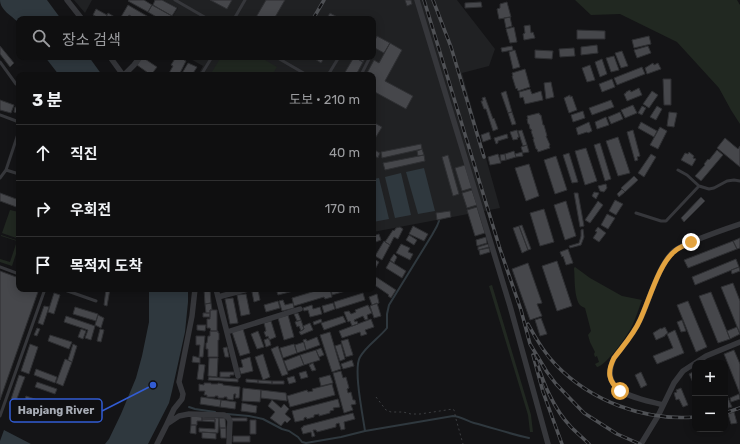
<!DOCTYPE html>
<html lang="ko">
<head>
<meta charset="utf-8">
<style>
  :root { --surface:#0f0f10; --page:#1d1d1e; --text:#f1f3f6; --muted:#9b9c9f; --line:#2f2f30 }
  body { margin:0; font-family:Rubik,"Noto Sans KR",sans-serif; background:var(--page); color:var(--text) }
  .controls { position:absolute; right:12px; bottom:12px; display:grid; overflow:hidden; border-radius:8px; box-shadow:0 2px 10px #0003 }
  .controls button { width:36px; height:36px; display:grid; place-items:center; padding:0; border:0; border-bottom:1px solid var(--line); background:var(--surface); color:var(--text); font:20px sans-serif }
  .stop { position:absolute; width:12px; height:12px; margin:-9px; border:3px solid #e3a33f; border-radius:50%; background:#fff }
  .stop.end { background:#e3a33f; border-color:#fff; box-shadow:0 1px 4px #0008 }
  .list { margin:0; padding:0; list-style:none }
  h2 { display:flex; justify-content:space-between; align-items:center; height:52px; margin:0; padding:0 16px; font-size:17px }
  h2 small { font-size:13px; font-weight:400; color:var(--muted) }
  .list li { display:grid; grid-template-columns:26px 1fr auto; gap:12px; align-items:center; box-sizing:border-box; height:56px; padding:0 16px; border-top:1px solid var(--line) }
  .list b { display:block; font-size:15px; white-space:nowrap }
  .list em { font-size:13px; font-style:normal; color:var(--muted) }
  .icon { flex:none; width:22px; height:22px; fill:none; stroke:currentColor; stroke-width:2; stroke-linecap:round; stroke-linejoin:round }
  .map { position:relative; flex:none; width:740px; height:444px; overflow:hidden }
  .search { position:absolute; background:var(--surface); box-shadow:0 2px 10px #0003; left:16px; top:16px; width:360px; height:44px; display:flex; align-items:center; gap:10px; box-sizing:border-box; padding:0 14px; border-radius:8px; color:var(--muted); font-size:15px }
  .panel { position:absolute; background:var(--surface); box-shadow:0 2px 10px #0003; left:16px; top:72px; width:360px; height:220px; border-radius:8px }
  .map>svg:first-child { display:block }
  .built { fill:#202123 }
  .green { fill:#212821 }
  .water { fill:#2f383e }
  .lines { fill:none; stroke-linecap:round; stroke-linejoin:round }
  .stream { stroke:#2f383e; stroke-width:2 }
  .building { fill:#46474b; stroke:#2e2f32 }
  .path { stroke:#3c3e41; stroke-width:1; stroke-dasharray:2 3; stroke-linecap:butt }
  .lane { stroke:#36373b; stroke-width:3 }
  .street { stroke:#36373b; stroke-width:5.5 }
  .rail-casing { stroke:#4f5155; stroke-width:3.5 }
  .rail { stroke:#0f0f11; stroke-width:2; stroke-dasharray:6; stroke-linecap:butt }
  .route { stroke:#e3a33f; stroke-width:5 }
  .leader { fill:none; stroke:#325cd3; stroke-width:1.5 }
  .callout-dot { fill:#325cd3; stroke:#0f0f11; stroke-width:1.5 }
  .callout { fill:#0f0f11; stroke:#325cd3; stroke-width:1.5 }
  .callout-label { font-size:11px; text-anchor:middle; font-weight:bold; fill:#a7acb5 }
</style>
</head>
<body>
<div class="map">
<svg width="740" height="444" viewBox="0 0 740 444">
  <rect width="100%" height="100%" fill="#141416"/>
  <path class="built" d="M 74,0 L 92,0 L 85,13 Z
    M 163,0 L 457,0 L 495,49 L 489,66 L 462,73 L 500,208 L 373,232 L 373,75 L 198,75 L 203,66 L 187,57 L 373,57 L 373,19 L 171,19 L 178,8 Z"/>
  <path class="green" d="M 575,0 L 737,0 L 740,5 L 740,124 L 731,110 L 719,88 L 677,42 L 620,14 L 591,15 Z
    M 221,57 L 260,57 L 277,67 L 272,75 L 210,75 Z
    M 10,210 L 19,212 L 19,239 L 2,233 Z
    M 1,235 L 19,241 L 19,245 L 12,266 L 0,262 L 0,259 L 10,262 L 17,241 L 1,236 Z
    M 575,267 L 590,278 L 622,296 L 642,300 C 639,308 636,317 633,324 C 629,334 606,366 597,367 L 595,364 L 599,362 L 597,356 L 595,357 L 594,354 L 595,352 L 590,342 L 588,335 L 591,331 L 585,308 C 582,307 579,305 578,302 C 574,292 575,279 574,268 Z
    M 492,285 L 531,415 L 533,432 L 530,432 L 528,415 L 489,286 Z"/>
  <path class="water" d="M 0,0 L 47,0 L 61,19 L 19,19 L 19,23 C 12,16 0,10 0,0 Z
    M 45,57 L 89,57 L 102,75 L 59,75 Z
    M 424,168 L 435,211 L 418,214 L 406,172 Z
    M 401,173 L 411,215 L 395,218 L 385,177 Z
    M 379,178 L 389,219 L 373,222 L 373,179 Z
    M 149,289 L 188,289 L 188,302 L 185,332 L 172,391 L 169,403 L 148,444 L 105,444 L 109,439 L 121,414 L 136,378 L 142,356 L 149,322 Z
    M 4,430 L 31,444 L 0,444 L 0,441 Z"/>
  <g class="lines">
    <path class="stream" d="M 189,407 L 195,409 L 215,412
      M 227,414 L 249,416 L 263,419 L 282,429 L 289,431 L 298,437 L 302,442 L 306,443 L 341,437 L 365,431 L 453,416 C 460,416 467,421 474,423 C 493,428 511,434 529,438
      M 365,431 C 363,416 353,369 360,357 C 366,346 379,338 387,328 L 387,314 L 389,305 L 432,235 L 437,226 L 439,221"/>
  </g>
  <path class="building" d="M 129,0 L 144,0 L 152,5 L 148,12 L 128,1 Z
    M 155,0 L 162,0 L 177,8 L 172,16 L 153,5 Z
    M 210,0 L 232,0 L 227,9 Z
    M 266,0 L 285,0 L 274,19 L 255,19 Z
    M 405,0 L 411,0 L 412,4 L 407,6 Z
    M 481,2 L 482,7 L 465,8 L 465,3 Z
    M 507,2 L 511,17 L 499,19 L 497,9 L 500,8 L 500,4 Z
    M 128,5 L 152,19 L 136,19 L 129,15 L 127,19 L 124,19 L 121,17 Z
    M 152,5 L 172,16 L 170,19 L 160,19 L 148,12 Z
    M 96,9 L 107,15 L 105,19 L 97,19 L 96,18 L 97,17 L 93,15 Z
    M 108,13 L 118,19 L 105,19 Z
    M 330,13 L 341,19 L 326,19 Z
    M 510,17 L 512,26 L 506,28 L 504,18 Z
    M 530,25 L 531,33 L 533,32 L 535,38 L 524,40 L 523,34 L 525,33 L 524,26 Z
    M 514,27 L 517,42 L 510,43 L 506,29 Z
    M 577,30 L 605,31 L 605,39 L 577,39 Z
    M 377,36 L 390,43 L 384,53 L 373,47 L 373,44 Z
    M 649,36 L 651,44 L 634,48 L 632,40 Z
    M 390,43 L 402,50 L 385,81 L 413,96 L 406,109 L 373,91 L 373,75 L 366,75 L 374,60 L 379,63 Z
    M 597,45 L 598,53 L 581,55 L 581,47 Z
    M 0,46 L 14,63 L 10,67 L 0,54 Z
    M 512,46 L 513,50 L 502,52 L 501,48 Z
    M 648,46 L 651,53 L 637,58 L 634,50 Z
    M 574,48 L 575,56 L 560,57 L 559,49 Z
    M 515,50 L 520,67 L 513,69 L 509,52 Z
    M 535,50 L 553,51 L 552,59 L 535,58 Z
    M 622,51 L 628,66 L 621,68 L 615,53 Z
    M 614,56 L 619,70 L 611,72 L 606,58 Z
    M 142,57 L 157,67 L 151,75 L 137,65 Z
    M 176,57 L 186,57 L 184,60 L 186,61 L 179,75 L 168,75 L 173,66 L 171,65 Z
    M 312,57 L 325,57 L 321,63 Z
    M 354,57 L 363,62 L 356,75 L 346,75 L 344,74 Z
    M 355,57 L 366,57 L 363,62 Z
    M 602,59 L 607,74 L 600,77 L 595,62 Z
    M 188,63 L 197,67 L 192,75 L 181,75 Z
    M 653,63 L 654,65 L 658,63 L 661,69 L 647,74 L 645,68 Z
    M 590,65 L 595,80 L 587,82 L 582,68 Z
    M 642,67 L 645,74 L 617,85 L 614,78 Z
    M 525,69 L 530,87 L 518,91 L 517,88 L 516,89 L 512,76 L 513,76 L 512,73 Z
    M 612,79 L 615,87 L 602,92 L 599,84 Z
    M 663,79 L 671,79 L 671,105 L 664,105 Z
    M 551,82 L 554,97 L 546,99 L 544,83 Z
    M 639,88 L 642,95 L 627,101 L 624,94 L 626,93 L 626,92 L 630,90 L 631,92 Z
    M 530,89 L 532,94 L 541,91 L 543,100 L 525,104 L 523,97 L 520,98 L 519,92 Z
    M 506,91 L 512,112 L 508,113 L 501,93 Z
    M 652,91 L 658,95 L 649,108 L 643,104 Z
    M 570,95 L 570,97 L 572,96 L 577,110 L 569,113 L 564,98 Z
    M 485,97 L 493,119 L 494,118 L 498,129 L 493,131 L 486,109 L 484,109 L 481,101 L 483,101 L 482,98 Z
    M 0,100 L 14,105 L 11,113 L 0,110 Z
    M 611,100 L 614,107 L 592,115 L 589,108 Z
    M 633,105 L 637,113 L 625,118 L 621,110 Z
    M 642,106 L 646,108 L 642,115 L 638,113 Z
    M 657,106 L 662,109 L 656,120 L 650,117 Z
    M 15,107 L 19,108 L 19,114 L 14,112 Z
    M 583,111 L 585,118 L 573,122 L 571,115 Z
    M 512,112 L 516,124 L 512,125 L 508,113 Z
    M 620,112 L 623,119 L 611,124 L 608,117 Z
    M 669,112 L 677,113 L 674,127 L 667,126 Z
    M 539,113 L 540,115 L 541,115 L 543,125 L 544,125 L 547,136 L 546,136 L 550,145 L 549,146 L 550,148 L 538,152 L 537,149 L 536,149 L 533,139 L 534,139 L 533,137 L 531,131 L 532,131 L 531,129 L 530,129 L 529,124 L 528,124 L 527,119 L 528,119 L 527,116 Z
    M 606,117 L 609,125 L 597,129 L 595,122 Z
    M 373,122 L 382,127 L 373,142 Z
    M 589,122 L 592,131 L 588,133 L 587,132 L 578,135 L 576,128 Z
    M 641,122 L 657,131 L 654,137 L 638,128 Z
    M 660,127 L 667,131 L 658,149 L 650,145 Z
    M 517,130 L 519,137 L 517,138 L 518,139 L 513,140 L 510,132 Z
    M 522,130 L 527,145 L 523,146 L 518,131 Z
    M 633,130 L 640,156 L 637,157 L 638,160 L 635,161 L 627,132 Z
    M 489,132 L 491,139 L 483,142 L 481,135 Z
    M 507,134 L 508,138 L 498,141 L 498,143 L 496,144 L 494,138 Z
    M 618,137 L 630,173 L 618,176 L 606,141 Z
    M 725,138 L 738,149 L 740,146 L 740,167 L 717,148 Z
    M 600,143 L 611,179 L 605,181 L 594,145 Z
    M 421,144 L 422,149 L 382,158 L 381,152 Z
    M 527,145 L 529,152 L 523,153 L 521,147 Z
    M 586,148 L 597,181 L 585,185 L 575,151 Z
    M 373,149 L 380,153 L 378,158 L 373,155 Z
    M 422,149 L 424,155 L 418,156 L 417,151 Z
    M 717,150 L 723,155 L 701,181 L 695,176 L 705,165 L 704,164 L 708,159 L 709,160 Z
    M 514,151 L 516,157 L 506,160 L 505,154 Z
    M 522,152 L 523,156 L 516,157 L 515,154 Z
    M 689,152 L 694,156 L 693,158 L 696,159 L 692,166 L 681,160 L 685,153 L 688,154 Z
    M 569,153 L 578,182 L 572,183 L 563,155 Z
    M 498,154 L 501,163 L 490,165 L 488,157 Z
    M 505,154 L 506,160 L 501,161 L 500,155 Z
    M 651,154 L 656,157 L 644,177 L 638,173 Z
    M 424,155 L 425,161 L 385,170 L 383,163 Z
    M 448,155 L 459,194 L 453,196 L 442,157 Z
    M 556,156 L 567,190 L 555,194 L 544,160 Z
    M 529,164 L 539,196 L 526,201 L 515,168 Z
    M 465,165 L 472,188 L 462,191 L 455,168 Z
    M 634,176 L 638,180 L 625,192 L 621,188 Z
    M 606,184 L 607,188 L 604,192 L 600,191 L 598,186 Z
    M 622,189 L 625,192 L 619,197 L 617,194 Z
    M 472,190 L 477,205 L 467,208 L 462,193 Z
    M 594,192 L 599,193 L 596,199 L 592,196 Z
    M 0,193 L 19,200 L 19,208 L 0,201 Z
    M 574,193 L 578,193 L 584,226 L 580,227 Z
    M 701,197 L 705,201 L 684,222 L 681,218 Z
    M 615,200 L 623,204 L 616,215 L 609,211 Z
    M 566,201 L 576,236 L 565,240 L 554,205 Z
    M 598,201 L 603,205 L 590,223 L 585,220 Z
    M 477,207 L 485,233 L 475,236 L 467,210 Z
    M 544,209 L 554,242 L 540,246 L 530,213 Z
    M 450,211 L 451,217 L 437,220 L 436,213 Z
    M 607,214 L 615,218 L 608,229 L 601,225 Z
    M 522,225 L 531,249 L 528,250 L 519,226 Z
    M 413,226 L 428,234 L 424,241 L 409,234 Z
    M 519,226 L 528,250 L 522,253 L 513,228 Z
    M 400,227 L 403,229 L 398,239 L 394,237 L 390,245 L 385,242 L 393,230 L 394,231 L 396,228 Z
    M 598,227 L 606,233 L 599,242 L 593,238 L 597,232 L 595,231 Z
    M 583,229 L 584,237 L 581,245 L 570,248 L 569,246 L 579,243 L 581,236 L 581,230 Z
    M 379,234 L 381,240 L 373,243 L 373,236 Z
    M 409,235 L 417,240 L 414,245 L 406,240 Z
    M 486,237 L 487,243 L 477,246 L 476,240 Z
    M 740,238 L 740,248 L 737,249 L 733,241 Z
    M 384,241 L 390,245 L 382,260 L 375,256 Z
    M 733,241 L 737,249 L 688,268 L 684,260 Z
    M 401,244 L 410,248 L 408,252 L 413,254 L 410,260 L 396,253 Z
    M 488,244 L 489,247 L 478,250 L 478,247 Z
    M 489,248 L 490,252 L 480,255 L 479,250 Z
    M 568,249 L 573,263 L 566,265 L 563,256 L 562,257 L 560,252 Z
    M 394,254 L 397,257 L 394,263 L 390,260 Z
    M 374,259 L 379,262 L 373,273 L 373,261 Z
    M 736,259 L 739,267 L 695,285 L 692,277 Z
    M 390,261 L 406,271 L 402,278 L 386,268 Z
    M 557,261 L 572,306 L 557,311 L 542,266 Z
    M 528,263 L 542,303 L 537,304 L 542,316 L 530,320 L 512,269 Z
    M 739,267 L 740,271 L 732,274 L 731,270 Z
    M 0,271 L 19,278 L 19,289 L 39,289 L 0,400 Z
    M 376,277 L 396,290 L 391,298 L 388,296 L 389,295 L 373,284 L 373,281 Z
    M 733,283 L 740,301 L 740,334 L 721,287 Z
    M 106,289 L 110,289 L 107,306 L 104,305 Z
    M 204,289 L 210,289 L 211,303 L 205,304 Z
    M 276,289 L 301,289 L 278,295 Z
    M 322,289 L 330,289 L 332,297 L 325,299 L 324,297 L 294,306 L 292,298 Z
    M 331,289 L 349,289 L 349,290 L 332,295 Z
    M 258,290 L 260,300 L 254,302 L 252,292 Z
    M 711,292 L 730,339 L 718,343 L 699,296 Z
    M 54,293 L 60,295 L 54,314 L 48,312 Z
    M 363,293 L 365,300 L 336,309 L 334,302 Z
    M 246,294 L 250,314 L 241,316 L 237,295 Z
    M 377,294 L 379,303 L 372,305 L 369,297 Z
    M 233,298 L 238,323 L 230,324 L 225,299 Z
    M 283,300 L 285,305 L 293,303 L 294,308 L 282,311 L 279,301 Z
    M 278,301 L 280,308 L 266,312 L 264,305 Z
    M 688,301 L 707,347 L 696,352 L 677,305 Z
    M 211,303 L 212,310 L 210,310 L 210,313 L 206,313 L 205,304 Z
    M 333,303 L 335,309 L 324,313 L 322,306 Z
    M 377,303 L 381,316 L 374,318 L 370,306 Z
    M 312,305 L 313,309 L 320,307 L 322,314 L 310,317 L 308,310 L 304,311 L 303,308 Z
    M 368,305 L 372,313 L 367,315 L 368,319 L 365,320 L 363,316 L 354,320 L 355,322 L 357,321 L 358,324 L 352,326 L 350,321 L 348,322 L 344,312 L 349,311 L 351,314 L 356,312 L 355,310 Z
    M 44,306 L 49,307 L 43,325 L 38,323 Z
    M 75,307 L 98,314 L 96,321 L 73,314 Z
    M 210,310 L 217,310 L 217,331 L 211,331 L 210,328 L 207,328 L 207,319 L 210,319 Z
    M 203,313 L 210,313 L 210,317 L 203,317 Z
    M 298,313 L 301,320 L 297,321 L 294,314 Z
    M 98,315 L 104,318 L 101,328 L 95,325 Z
    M 288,315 L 294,337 L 284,340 L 278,318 Z
    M 66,316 L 95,326 L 91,340 L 85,338 L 88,330 L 64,322 Z
    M 343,316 L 346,322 L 324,330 L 321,323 Z
    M 541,318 L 547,334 L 540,336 L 535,320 Z
    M 321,319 L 322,322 L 314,325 L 313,322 Z
    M 371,319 L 374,327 L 365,330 L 367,334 L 361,336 L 360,332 L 342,338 L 339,331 Z
    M 301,320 L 304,329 L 301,331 L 299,326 L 297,327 L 295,322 Z
    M 682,320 L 686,331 L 681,332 L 677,322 Z
    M 271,321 L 276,337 L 269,340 L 268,336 L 266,337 L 264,332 L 266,331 L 264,323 Z
    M 310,323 L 313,330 L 301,335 L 299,332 L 304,329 L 303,326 Z
    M 197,325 L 206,325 L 205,331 L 197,330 Z
    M 665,327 L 668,333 L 665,335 L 665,336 L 656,340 L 653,333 L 661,328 L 661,329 Z
    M 737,327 L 740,334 L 730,339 L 727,331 Z
    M 37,328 L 40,329 L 37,336 L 34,335 Z
    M 81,329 L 86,331 L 83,339 L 78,337 Z
    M 100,329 L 104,330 L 101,342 L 97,341 Z
    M 243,329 L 250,353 L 240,356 L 232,332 Z
    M 675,330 L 684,353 L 657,364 L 653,356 L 673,348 L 667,334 Z
    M 210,331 L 218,331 L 218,333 L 219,333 L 219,340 L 218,340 L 218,357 L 208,357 L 208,349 L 206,349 L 206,343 L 207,343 L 208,336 L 210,336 Z
    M 258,331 L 264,347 L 257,349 L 251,334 Z
    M 330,332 L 341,369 L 332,372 L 320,335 Z
    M 50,335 L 72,342 L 69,349 L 48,341 Z
    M 196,336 L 205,336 L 203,357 L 199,357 L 200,345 L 196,345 Z
    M 317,337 L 320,345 L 306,350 L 303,340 L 306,339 L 307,341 Z
    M 269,338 L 271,345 L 266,347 L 264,340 Z
    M 348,339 L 353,355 L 346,357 L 341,341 Z
    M 304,342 L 306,350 L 297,353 L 295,345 Z
    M 30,344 L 38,347 L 29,374 L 21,371 Z
    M 73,344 L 77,346 L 72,362 L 68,360 Z
    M 294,344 L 297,353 L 283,358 L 280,348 Z
    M 341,344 L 345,359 L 340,361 L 335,346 Z
    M 278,346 L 288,374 L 282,376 L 271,349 Z
    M 227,347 L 229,357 L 225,357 L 223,348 Z
    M 321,348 L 324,355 L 319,357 L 316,350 Z
    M 316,350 L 320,360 L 304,365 L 300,355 Z
    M 734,350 L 740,364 L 740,394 L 724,354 Z
    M 263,354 L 270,377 L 263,380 L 255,357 Z
    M 300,355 L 304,365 L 288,371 L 284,361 Z
    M 193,356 L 200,358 L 200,363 L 192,362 Z
    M 250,357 L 253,371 L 241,374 L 239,368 L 243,367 L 241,360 Z
    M 209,358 L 218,358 L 217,377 L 208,376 Z
    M 65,359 L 72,362 L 63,386 L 56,383 Z
    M 352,360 L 354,366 L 343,369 L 341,364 Z
    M 313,363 L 316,370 L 312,371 L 309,365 Z
    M 199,364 L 205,365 L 203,380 L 197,379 Z
    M 36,369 L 57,377 L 55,383 L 34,375 Z
    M 306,371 L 308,377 L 301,379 L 299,373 Z
    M 341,371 L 343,378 L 346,377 L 349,388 L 347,389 L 348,393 L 351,392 L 353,400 L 355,400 L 356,404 L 351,405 L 353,410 L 344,413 L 333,373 Z
    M 695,371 L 695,387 L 689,374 Z
    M 220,372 L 234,372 L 234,375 L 230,375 L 230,377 L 220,377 Z
    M 641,372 L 647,385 L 641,388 L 635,375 Z
    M 19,375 L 25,377 L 16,401 L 11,399 Z
    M 330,375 L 333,383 L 321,386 L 319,378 Z
    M 294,376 L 296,382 L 289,384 L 287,378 Z
    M 209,377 L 238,379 L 238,382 L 208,380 Z
    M 246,379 L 258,380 L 258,383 L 246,382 Z
    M 258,380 L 272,381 L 272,384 L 258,383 Z
    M 272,381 L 284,381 L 284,384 L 272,384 Z
    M 37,382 L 57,389 L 55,394 L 35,387 Z
    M 204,383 L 211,383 L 211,384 L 218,384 L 218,383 L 223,384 L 223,385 L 240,387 L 239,398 L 235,398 L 236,394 L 234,394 L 233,400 L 227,399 L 227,397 L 224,397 L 224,398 L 218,398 L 218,396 L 215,396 L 215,397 L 207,397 L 207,395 L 204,395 L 205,391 L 199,391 L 199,384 L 204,385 Z
    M 332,384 L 335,395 L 290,407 L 287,396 L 307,390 L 308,392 L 313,391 L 312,389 Z
    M 243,388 L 261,390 L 260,402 L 242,401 Z
    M 681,388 L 688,405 L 683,407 L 679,399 L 676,400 L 674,393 L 677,392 L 676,390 Z
    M 261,390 L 286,393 L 287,401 L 261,398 Z
    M 725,391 L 732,407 L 725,409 Z
    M 739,394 L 740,399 L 731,402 L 730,398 Z
    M 26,396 L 61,408 L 59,414 L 24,402 Z
    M 201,397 L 221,400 L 220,407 L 200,404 Z
    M 338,399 L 340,407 L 333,408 L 334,410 L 330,411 L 330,413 L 319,416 L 319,414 L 314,415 L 314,417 L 307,419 L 306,417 L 304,418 L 304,420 L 295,422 L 292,411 Z
    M 221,400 L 236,402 L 235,409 L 220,407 Z
    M 272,400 L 281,408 L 284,404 L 289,409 L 285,414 L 291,419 L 287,423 L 285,421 L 281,426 L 270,418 L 275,412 L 268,406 Z
    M 242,403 L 257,406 L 256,413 L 241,411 Z
    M 734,412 L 737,423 L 731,424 L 728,414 Z
    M 353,413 L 355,419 L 344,422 L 345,429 L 341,430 L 339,423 L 336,424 L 336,427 L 317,432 L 316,430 L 313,430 L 315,436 L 312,437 L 311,432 L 303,434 L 301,428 L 303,427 L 303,426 Z
    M 191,416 L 202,417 L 202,421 L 197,421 L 197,425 L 191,425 Z
    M 202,417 L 219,418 L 218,433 L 199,432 L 199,428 L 215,429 L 215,419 L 202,419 Z
    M 219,418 L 225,418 L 226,428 L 220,428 Z
    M 231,418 L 247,418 L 247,421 L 232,421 Z
    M 202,419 L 215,419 L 215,422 L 202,421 Z
    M 250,420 L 256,420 L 256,434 L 250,434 Z
    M 191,425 L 196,425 L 196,434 L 190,433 Z
    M 220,428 L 226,428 L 226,438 L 221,438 Z
    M 202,432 L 216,433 L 216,439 L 202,438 Z
    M 233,436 L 250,436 L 250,442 L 233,442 Z"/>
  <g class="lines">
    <path class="path" d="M 376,397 L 386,410 L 391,412 L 403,412 L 411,414 L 420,414 L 453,409 L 454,410 L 456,419 L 463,444"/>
    <path class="lane" d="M 175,0 L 208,19
      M 234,19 L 245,0
      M 276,57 L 307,75
      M 0,62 L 16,84
      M 201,75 L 212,57
      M 328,75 L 339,57
      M 361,75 L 370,57
      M 0,115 L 19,122
      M 6,170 L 19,131
      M 678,170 L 687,175 L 699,186 L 709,189 L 714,188 L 727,181 L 734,180 L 740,181
      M 0,178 L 6,170 L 19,174
      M 636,213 L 661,221 L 666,221 L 699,186
      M 0,267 L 19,274
      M 62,289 L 96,301
      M 0,416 L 45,289"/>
    <path class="street" d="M 67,0 L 82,19
      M 417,0 L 510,306 L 548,444
      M 110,57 L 123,75
      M 124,75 L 134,65 L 140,57
      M 216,289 L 238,376
      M 218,297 L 248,289
      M 227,332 L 300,309
      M 663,405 C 639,398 597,394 614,358 C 623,346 634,334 640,320 C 649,301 659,264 674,251 C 681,246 689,243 696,240 C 711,234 725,229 740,224
      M 167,424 L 174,409 L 182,399 L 183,394 L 179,382 L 192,316 L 195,289
      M 157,444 L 167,424 L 179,416 L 189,414 L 224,415 L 228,417 L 230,421 L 229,444
      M 641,444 L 658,416 L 674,383 L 683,371 L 706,356 L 740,342"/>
    <g class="rail-casing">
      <path id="rail" d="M 424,0 L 500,249 L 521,310 L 530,344 L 547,372 L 556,384 L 584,413 L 617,434 L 640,444
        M 433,0 L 451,47 L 484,157
        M 313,19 L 324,0
        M 528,324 C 536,339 544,353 556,365 C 591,401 644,421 695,417
        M 533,355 L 543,392 L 562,444
        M 536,360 C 544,384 553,408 571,427 C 577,433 583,438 589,444
        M 725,413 L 740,408"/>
    </g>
    <use href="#rail" class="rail"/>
  </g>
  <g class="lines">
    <path class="route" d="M 620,391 C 608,381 607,372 614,358 C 623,346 634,334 640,320 C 649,301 659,263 675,251 C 680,247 686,245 691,242"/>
  </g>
  <path class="leader" d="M153 385L102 411"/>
  <circle class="callout-dot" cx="153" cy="385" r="4"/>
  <rect class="callout" x="10" y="399" width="92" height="23" rx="4"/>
  <g class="callout-label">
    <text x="56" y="414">Hapjang River</text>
  </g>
</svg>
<div class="controls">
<button>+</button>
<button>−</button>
</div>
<div class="stop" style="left:620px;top:391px"></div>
<div class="stop end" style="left:691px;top:242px"></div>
<div class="search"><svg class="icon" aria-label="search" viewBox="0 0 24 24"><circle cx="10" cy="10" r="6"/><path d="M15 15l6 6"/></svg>장소 검색</div>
<section class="panel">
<h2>3 분<small>도보 · 210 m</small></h2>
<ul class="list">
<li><svg class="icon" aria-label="ahead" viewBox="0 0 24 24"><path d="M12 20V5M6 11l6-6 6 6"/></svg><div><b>직진</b></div><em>40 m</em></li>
<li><svg class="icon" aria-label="right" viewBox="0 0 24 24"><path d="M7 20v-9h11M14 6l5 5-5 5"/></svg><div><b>우회전</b></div><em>170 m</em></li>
<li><svg class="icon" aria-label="arrive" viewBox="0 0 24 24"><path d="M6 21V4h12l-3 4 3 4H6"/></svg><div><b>목적지 도착</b></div></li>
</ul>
</section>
</div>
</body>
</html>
